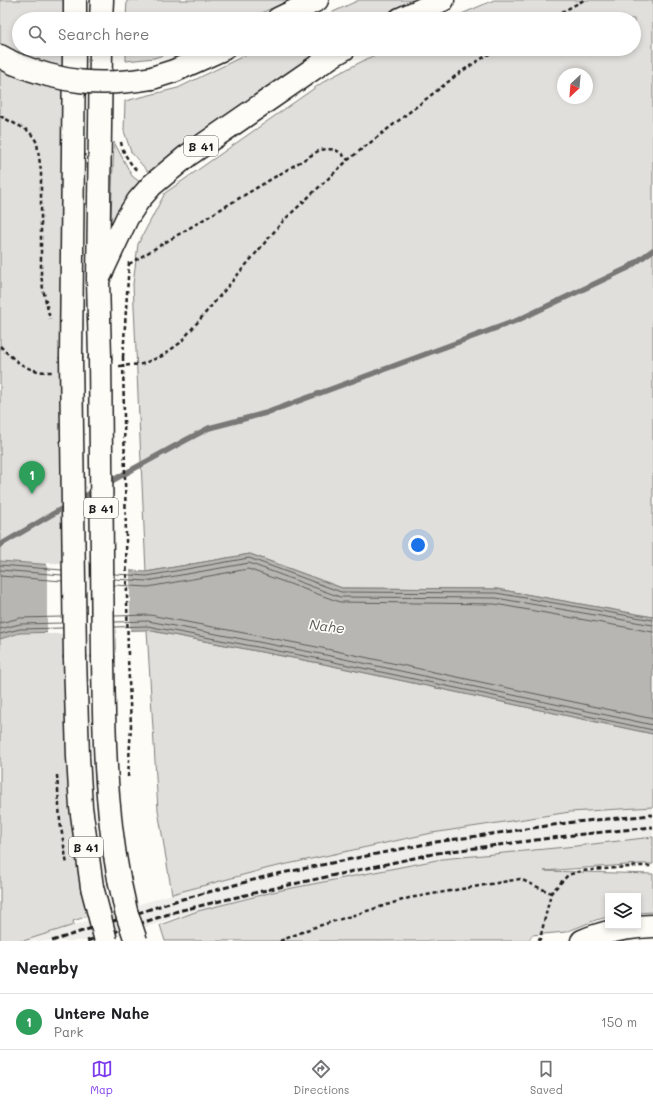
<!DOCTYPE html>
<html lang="en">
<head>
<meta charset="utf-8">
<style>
  :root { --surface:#fff; --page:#f6f6f6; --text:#202124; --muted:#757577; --line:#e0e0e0; --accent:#7c3aed }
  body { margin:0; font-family:Mali,sans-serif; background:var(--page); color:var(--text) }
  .controls { position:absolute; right:12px; bottom:12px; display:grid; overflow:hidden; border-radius:0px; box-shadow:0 2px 6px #0003 }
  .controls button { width:36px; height:36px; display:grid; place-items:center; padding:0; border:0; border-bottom:1px solid var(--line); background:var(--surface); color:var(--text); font:20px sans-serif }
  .compass { position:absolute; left:557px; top:68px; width:36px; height:36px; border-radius:50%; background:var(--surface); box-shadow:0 2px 6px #0003; rotate:206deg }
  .you { position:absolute; left:418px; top:545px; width:14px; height:14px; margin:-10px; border:3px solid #fff; border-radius:50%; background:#1a73e8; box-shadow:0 0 0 6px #1a73e833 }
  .badge { display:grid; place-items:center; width:26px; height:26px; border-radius:50%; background:var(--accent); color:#fff; font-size:13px; font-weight:700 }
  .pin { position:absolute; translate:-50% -33px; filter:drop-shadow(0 1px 2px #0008) }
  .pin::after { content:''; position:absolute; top:21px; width:14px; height:12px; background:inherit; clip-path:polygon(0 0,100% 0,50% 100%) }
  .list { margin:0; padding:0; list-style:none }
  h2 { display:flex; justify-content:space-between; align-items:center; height:52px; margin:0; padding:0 16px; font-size:17px }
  h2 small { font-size:13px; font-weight:400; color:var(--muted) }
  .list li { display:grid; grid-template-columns:26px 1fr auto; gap:12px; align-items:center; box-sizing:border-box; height:56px; padding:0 16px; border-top:1px solid var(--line) }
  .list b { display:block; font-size:15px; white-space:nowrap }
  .list p { margin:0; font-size:13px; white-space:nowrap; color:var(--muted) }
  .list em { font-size:13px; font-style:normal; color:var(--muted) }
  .icon { flex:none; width:22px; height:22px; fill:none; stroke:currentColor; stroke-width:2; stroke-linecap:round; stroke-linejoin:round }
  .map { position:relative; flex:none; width:653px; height:941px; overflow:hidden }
  .search { position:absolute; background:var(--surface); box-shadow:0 2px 6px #0003; left:12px; right:12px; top:12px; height:44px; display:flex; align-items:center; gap:10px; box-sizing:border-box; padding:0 14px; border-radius:22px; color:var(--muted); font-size:15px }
  .sheet { height:108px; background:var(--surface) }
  nav { display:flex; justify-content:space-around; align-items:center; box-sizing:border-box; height:56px; border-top:1px solid var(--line); background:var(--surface); font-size:11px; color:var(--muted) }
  nav a { display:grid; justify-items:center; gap:2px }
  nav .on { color:var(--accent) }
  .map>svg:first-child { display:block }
  .built { fill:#eeede9 }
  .green { fill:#e0dfdb; stroke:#7e7e7c; fill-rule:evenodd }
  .water { fill:#b7b6b2; stroke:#797876 }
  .pier { fill:#fdfcf7 }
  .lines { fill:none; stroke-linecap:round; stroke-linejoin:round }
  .shore { stroke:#5a5a58; stroke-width:1 }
  .stream { stroke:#797876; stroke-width:5.5 }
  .primary-casing { stroke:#1c1c1c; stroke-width:25 }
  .highway-casing { stroke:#1c1c1c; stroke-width:25 }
  .path { stroke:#1c1c1c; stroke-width:2.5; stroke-dasharray:4 3; stroke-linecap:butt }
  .primary { stroke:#fdfcf7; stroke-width:22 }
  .highway { stroke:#fdfcf7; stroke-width:22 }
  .rail { stroke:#1c1c1c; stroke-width:3; stroke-dasharray:6 3; stroke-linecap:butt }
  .highway-bridge-casing { stroke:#1c1c1c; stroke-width:25; stroke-linecap:butt }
  .path-bridge { stroke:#1c1c1c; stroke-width:2.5; stroke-dasharray:4 3; stroke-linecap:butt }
  .highway-bridge { stroke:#fdfcf7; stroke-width:22 }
  .labels { text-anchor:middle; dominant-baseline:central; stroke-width:3.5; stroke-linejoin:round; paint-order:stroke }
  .shield { fill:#fdfcf7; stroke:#605f5e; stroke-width:1 }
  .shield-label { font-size:12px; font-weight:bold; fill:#1c1c1c }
  .water-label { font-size:14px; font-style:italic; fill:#5a5a58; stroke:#fdfcf7 }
</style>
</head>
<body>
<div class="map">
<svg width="653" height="941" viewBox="0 0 653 941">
  <rect width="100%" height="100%" fill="#fdfcf7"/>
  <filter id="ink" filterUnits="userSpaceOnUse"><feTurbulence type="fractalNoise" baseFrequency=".025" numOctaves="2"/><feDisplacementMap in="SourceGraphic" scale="8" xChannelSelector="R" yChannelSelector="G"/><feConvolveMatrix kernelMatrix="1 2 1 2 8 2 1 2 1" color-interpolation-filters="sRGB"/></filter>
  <g filter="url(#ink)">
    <path class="built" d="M 653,807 L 653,837 L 576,846 L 442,859 L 277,891 L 180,916 L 102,941 L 23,941 L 172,894 L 269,868 L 432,833 L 570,812 Z"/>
    <path class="green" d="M 0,0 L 64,0 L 64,19 L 19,19 L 19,49 L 64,49 L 91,915 L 73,921 L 74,925 L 23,941 L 0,941 Z
      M 127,0 L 289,0 L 249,19 L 126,19 Z
      M 359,0 L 419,0 L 379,19 L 318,19 Z
      M 494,0 L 653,0 L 653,617 L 497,589 L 342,588 L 250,554 L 146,572 L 133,284 L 138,244 L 165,193 L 326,80 L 386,49 L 634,49 L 634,19 L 450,19 ZM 563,74 L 587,74 L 587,98 L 563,98 Z
      M 126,49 L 182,49 L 154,58 L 126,61 Z
      M 258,49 L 324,49 L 149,173 L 131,152 L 124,131 L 125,101 L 178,88 Z
      M 114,142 L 132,176 L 141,183 L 110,239 Z
      M 147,630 L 319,663 L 653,734 L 653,807 L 570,812 L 432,833 L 269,868 L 172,894 L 158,810 Z
      M 653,837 L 653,864 L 640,864 L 544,871 L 653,874 L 653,912 L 638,913 L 638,896 L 608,896 L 608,917 L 596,920 L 566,932 L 532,935 L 529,941 L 165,941 L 160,925 L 198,911 L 277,891 L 442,859 L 576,846 Z"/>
    <path class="water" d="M 250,554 L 342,588 L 497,589 L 653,617 L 653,734 L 319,663 L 147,630 L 20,633 L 0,639 L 0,561 L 146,572 Z"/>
    <path class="pier" d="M 47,563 L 130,569 L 130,633 L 47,634 Z"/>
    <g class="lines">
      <path class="shore" d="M 0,565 L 62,570
        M 0,570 L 62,575
        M 114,574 L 147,576 L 249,558 L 341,592 L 496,593 L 653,620
        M 0,576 L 62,581
        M 114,579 L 147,581 L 249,563 L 340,597 L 496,598 L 653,625
        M 114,585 L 148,587 L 248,569 L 340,602 L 495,604 L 653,632
        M 115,616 L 150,615 L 322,648 L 653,719
        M 115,622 L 148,621 L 321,654 L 653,725
        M 0,623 L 20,618 L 62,617
        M 115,627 L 147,626 L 320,659 L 653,730
        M 0,629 L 20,624 L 63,623
        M 0,634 L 20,629 L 63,628"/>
      <path class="stream" d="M 106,484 L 186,440 L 209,428 L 266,413 L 518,320 L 628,268 L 653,250
        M 78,500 L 96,490
        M 0,545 L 68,505"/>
      <g class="primary-casing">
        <path id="primary" d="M 582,941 C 605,931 628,927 653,926"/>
      </g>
      <g class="highway-casing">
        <path id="highway" d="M 75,19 L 75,0
          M 101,19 L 102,0
          M 278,19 L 317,0
          M 400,19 L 443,0
          M 0,56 L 13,63
          M 152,78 L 174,71 L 223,49
          M 98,280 L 127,218 L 138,201 L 152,185 L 187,156 L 332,56 L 344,49
          M 71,357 L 74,49
          M 100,357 L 98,280 L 101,49
          M 75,658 L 78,757 L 81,807 L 92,887
          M 103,658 C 104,732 105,806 119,879"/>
      </g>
      <path class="path" d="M 549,19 L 584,0
        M 0,116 L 27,130 L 33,136 L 37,143 L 41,171 L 41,274 L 43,289 L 50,319
        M 121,142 C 123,154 130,163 138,172
        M 129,264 L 320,150 C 335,148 337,149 348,160
        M 0,346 C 16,362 28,373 53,372
        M 123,357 L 129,262
        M 119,366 L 142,364 L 162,356 L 180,343 L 284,220 L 348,160 L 462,71 L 497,49
        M 57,775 L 60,821 L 67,865
        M 128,777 L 131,726 L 128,658
        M 280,941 L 312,928 L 409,898 L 520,879 L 551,893
        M 538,941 L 540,939 L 551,893 L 568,875 L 581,871 L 640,866 L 653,866"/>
      <use href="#primary" class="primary"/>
      <use href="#highway" class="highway"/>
      <path class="rail" d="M 52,941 L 175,901 L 272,875 L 436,842 L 574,822 L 653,815
        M 87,941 L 178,911 L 275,888 L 437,853 L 574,835 L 653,827"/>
      <g class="highway-bridge-casing">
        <path id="highway-bridge" d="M 13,63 C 62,83 100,87 152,78
          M 71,357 L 75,658
          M 100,357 L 103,658
          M 119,879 L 126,911 L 136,941
          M 92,887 L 106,941"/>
      </g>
      <path class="path-bridge" d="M 123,357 L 128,658"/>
      <use href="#highway-bridge" class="highway-bridge"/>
    </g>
  </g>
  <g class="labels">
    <g class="shield">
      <rect x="184" y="136" width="34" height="20" rx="3"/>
      <rect x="84" y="498" width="34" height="20" rx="3"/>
      <rect x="69" y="837" width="34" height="20" rx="3"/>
    </g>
    <g class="shield-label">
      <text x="201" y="146">B 41</text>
      <text x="101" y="508">B 41</text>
      <text x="86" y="847">B 41</text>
    </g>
    <g class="water-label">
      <text transform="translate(327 626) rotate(7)">Nahe</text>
    </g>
  </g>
</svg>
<div class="controls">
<button><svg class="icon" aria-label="layers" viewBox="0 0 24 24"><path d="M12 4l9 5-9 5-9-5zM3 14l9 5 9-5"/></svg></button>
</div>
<svg class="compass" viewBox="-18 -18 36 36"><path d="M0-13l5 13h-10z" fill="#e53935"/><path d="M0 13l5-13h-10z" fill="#757577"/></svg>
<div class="you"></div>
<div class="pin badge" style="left:32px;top:494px;background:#2e9e5b">1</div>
<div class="search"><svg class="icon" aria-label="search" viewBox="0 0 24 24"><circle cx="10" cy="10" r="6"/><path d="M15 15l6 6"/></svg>Search here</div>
</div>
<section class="sheet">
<h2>Nearby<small></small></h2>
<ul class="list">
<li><span class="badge" style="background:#2e9e5b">1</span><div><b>Untere Nahe</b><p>Park</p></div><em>150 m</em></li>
</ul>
</section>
<nav>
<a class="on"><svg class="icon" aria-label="map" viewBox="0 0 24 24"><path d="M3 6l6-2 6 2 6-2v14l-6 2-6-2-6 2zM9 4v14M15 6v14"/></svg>Map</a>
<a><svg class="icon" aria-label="directions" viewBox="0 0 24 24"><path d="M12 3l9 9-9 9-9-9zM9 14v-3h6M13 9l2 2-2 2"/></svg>Directions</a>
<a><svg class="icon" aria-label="saved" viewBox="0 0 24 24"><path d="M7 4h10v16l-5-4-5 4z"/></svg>Saved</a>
</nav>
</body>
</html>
